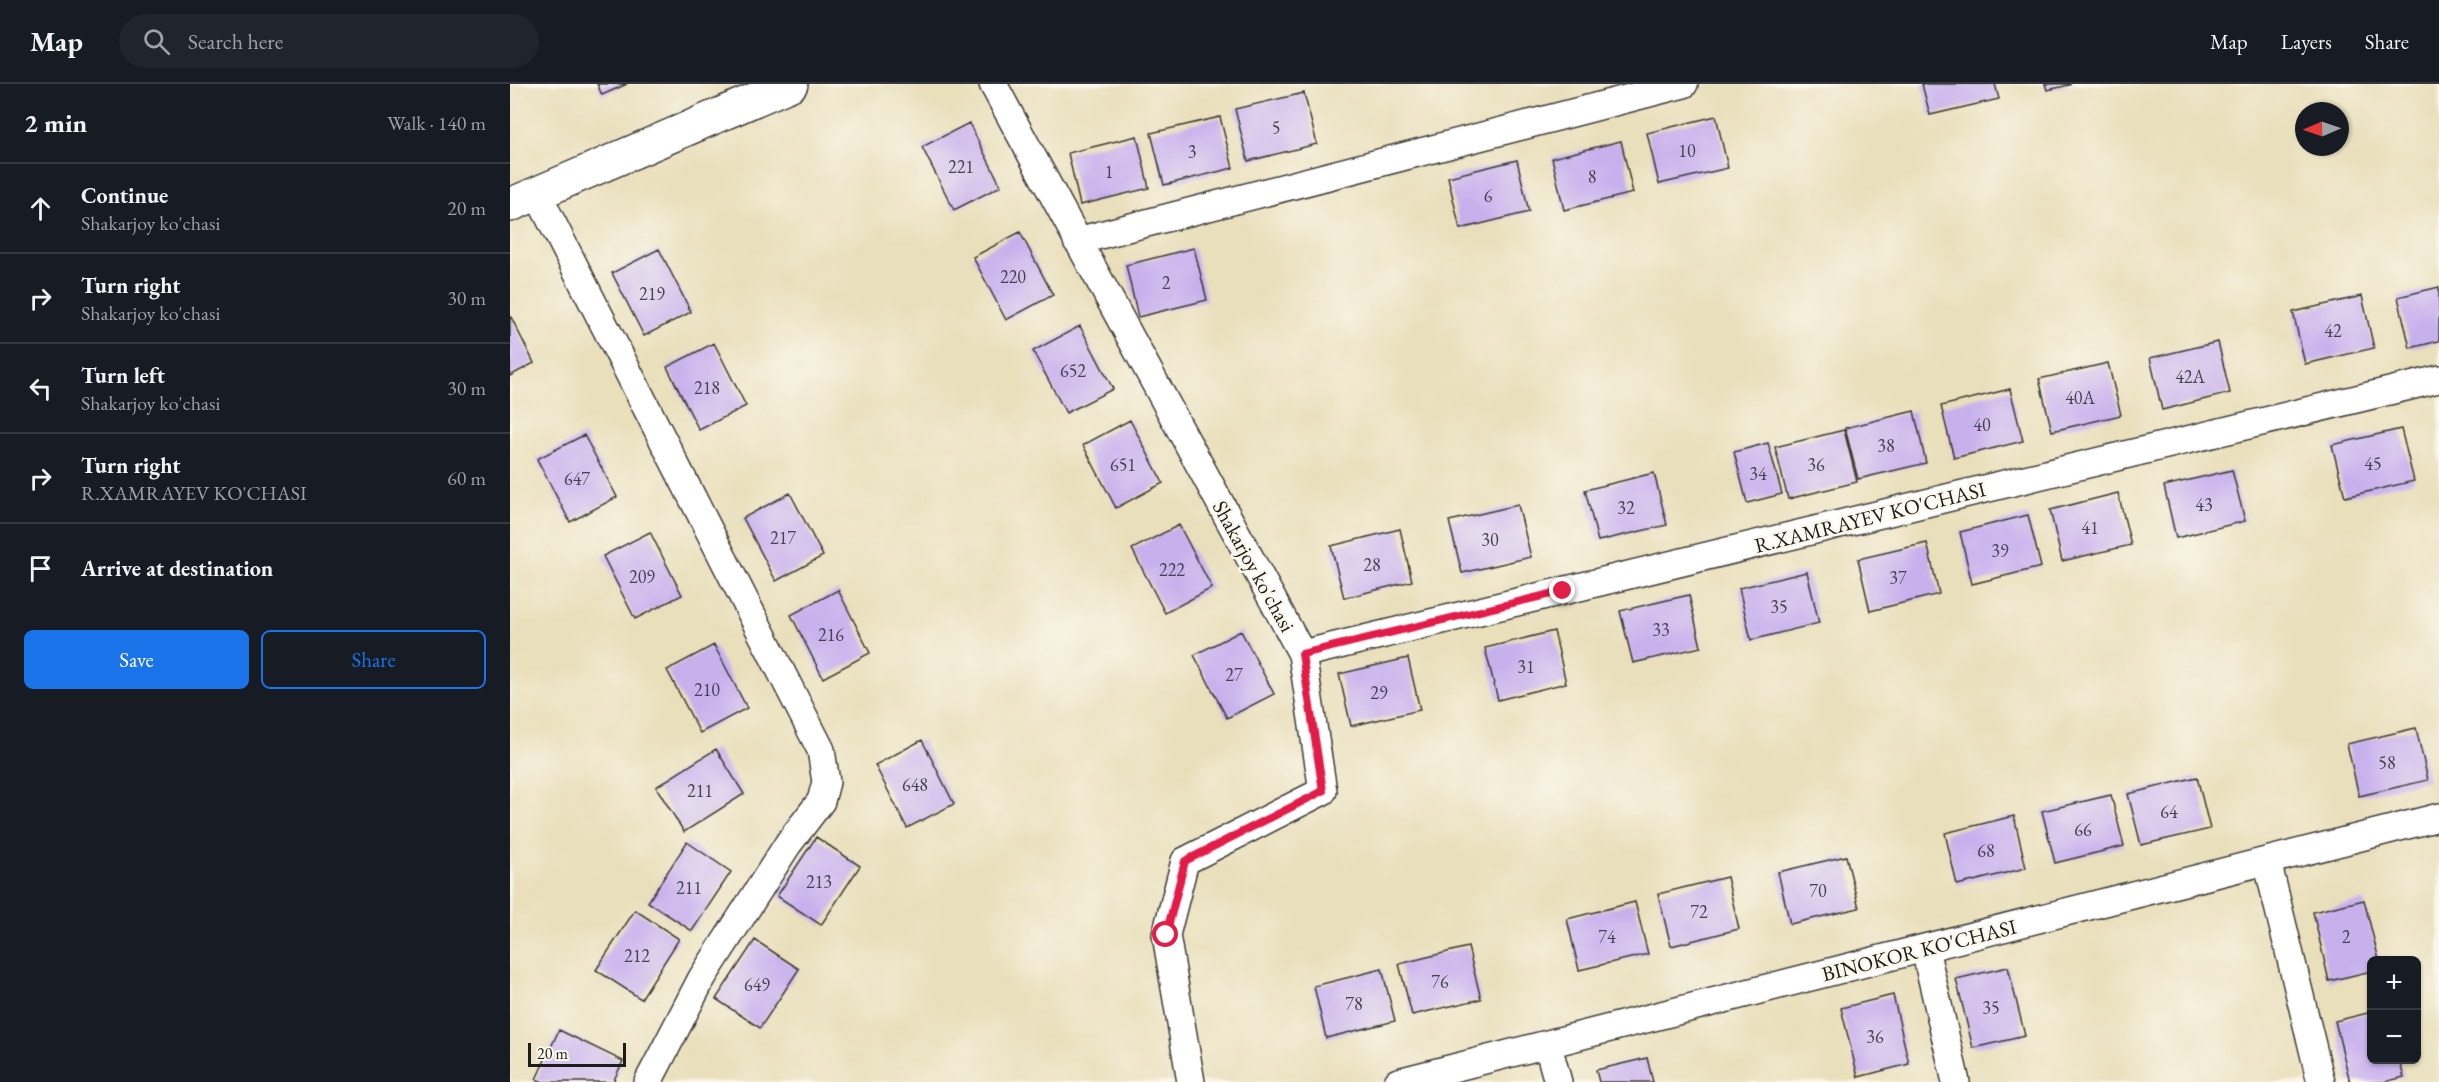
<!DOCTYPE html>
<html lang="en">
<head>
<meta charset="utf-8">
<style>
  :root { --surface:#171b24; --page:#20242c; --text:#f1f3f6; --muted:#9ea1a6; --line:#363941; --accent:#1a73e8 }
  body { margin:0; font-family:"EB Garamond",serif; background:var(--page); color:var(--text) }
  .controls { position:absolute; right:18px; bottom:18px; display:grid; overflow:hidden; border-radius:9px; box-shadow:0 2px 4px #0004 }
  .controls button { width:54px; height:54px; display:grid; place-items:center; padding:0; border:0; border-bottom:2px solid var(--line); background:var(--surface); color:var(--text); font:30px sans-serif }
  .compass { position:absolute; left:1785px; top:18px; width:54px; height:54px; border-radius:50%; background:var(--surface); box-shadow:0 2px 4px #0004; rotate:268deg }
  .scale { position:absolute; left:18px; bottom:15px; width:98px; box-sizing:border-box; padding-left:6px; border:3px solid #1c1c1c; border-top:0; font-size:16px; line-height:21px; white-space:nowrap; color:#1c1c1c; -webkit-text-stroke:4px #fbf7ec; paint-order:stroke }
  .stop { position:absolute; width:18px; height:18px; margin:-14px; border:4px solid #e11d48; border-radius:50%; background:#fff }
  .stop.end { background:#e11d48; border-color:#fff; box-shadow:0 2px 6px #0008 }
  .list { margin:0; padding:0; list-style:none }
  h2 { display:flex; justify-content:space-between; align-items:center; height:78px; margin:0; padding:0 24px; font-size:26px }
  h2 small { font-size:20px; font-weight:400; color:var(--muted) }
  .list li { display:grid; grid-template-columns:39px 1fr auto; gap:18px; align-items:center; box-sizing:border-box; height:90px; padding:0 24px; border-top:2px solid var(--line) }
  .list b { display:block; font-size:22px; white-space:nowrap }
  .list p { margin:0; font-size:20px; white-space:nowrap; color:var(--muted) }
  .list em { font-size:20px; font-style:normal; color:var(--muted) }
  .actions { display:flex; gap:12px; padding:18px 24px }
  .actions a { flex:1; padding:14px 0; border:2px solid var(--accent); border-radius:9px; text-align:center; font-size:21px; color:var(--accent) }
  .actions .main { background:var(--accent); color:#fff }
  .icon { flex:none; width:33px; height:33px; fill:none; stroke:currentColor; stroke-width:2; stroke-linecap:round; stroke-linejoin:round }
  .map { position:relative; flex:none; width:1929px; height:998px; overflow:hidden }
  header { display:flex; align-items:center; gap:36px; box-sizing:border-box; height:84px; padding:0 30px; background:var(--surface); border-bottom:2px solid var(--line) }
  header strong { font-size:28px }
  nav { display:flex; gap:33px; margin-inline-start:auto; font-size:21px }
  .search { width:420px; height:54px; background:var(--page); display:flex; align-items:center; gap:15px; box-sizing:border-box; padding:0 21px; border-radius:33px; color:var(--muted); font-size:22px }
  main { display:flex }
  aside { flex:1; background:var(--surface) }
  .map>svg:first-child { display:block }
  .building { fill:#c7b1ed }
  .lines { fill:none; stroke-linecap:round; stroke-linejoin:round }
  .minor-casing { stroke:#3b3934; stroke-width:30 }
  .tertiary-casing { stroke:#3b3934; stroke-width:36 }
  .minor { stroke:#fff; stroke-width:27 }
  .tertiary { stroke:#fff; stroke-width:33 }
  .route { stroke:#e11d48; stroke-width:8 }
  .labels { text-anchor:middle; dominant-baseline:central; stroke-width:5; stroke-linejoin:round; paint-order:stroke }
  .number-label { font-size:18px; fill:#474150 }
  .street-label { font-size:21px; fill:#1c1c1c; stroke:#fbf7ec }
</style>
</head>
<body>
<header>
<strong>Map</strong>
<div class="search"><svg class="icon" aria-label="search" viewBox="0 0 24 24"><circle cx="10" cy="10" r="6"/><path d="M15 15l6 6"/></svg>Search here</div>
<nav><a>Map</a><a>Layers</a><a>Share</a></nav>
</header>
<main>
<aside>
<h2>2 min<small>Walk · 140 m</small></h2>
<ul class="list">
<li><svg class="icon" aria-label="ahead" viewBox="0 0 24 24"><path d="M12 20V5M6 11l6-6 6 6"/></svg><div><b>Continue</b><p>Shakarjoy ko'chasi</p></div><em>20 m</em></li>
<li><svg class="icon" aria-label="right" viewBox="0 0 24 24"><path d="M7 20v-9h11M14 6l5 5-5 5"/></svg><div><b>Turn right</b><p>Shakarjoy ko'chasi</p></div><em>30 m</em></li>
<li><svg class="icon" aria-label="left" viewBox="0 0 24 24"><path d="M17 20v-9H6M10 6l-5 5 5 5"/></svg><div><b>Turn left</b><p>Shakarjoy ko'chasi</p></div><em>30 m</em></li>
<li><svg class="icon" aria-label="right" viewBox="0 0 24 24"><path d="M7 20v-9h11M14 6l5 5-5 5"/></svg><div><b>Turn right</b><p>R.XAMRAYEV KO'CHASI</p></div><em>60 m</em></li>
<li><svg class="icon" aria-label="arrive" viewBox="0 0 24 24"><path d="M6 21V4h12l-3 4 3 4H6"/></svg><div><b>Arrive at destination</b></div></li>
</ul>
<div class="actions"><a class="main">Save</a><a>Share</a></div>
</aside>
<div class="map">
<svg width="1929" height="998" viewBox="0 0 1929 998">
  <rect width="100%" height="100%" fill="#fbf7ec"/>
  <filter id="ink" filterUnits="userSpaceOnUse"><feTurbulence type="fractalNoise" baseFrequency=".0167" numOctaves="2"/><feDisplacementMap in="SourceGraphic" scale="12" xChannelSelector="R" yChannelSelector="G"/><feConvolveMatrix kernelMatrix="1 2 1 2 8 2 1 2 1" color-interpolation-filters="sRGB"/></filter>
  <filter id="wash" filterUnits="userSpaceOnUse"><feTurbulence type="fractalNoise" baseFrequency=".008" numOctaves="4" result="noise"/><feDisplacementMap in="SourceGraphic" scale="24" xChannelSelector="R" yChannelSelector="G"/><feGaussianBlur stdDeviation="1.35" result="paint"/><feColorMatrix in="noise" values="0 0 0 0 0 0 0 0 0 0 0 0 0 0 0 0 0 1.4 0 .05"/><feComposite in="paint" operator="in"/></filter>
  <g filter="url(#wash)">
    <rect width="100%" height="100%" fill="#e9dfbb"/>
    <g id="blocks">
      <path class="building" d="M 87,0 L 117,0 L 92,11 Z
        M 1412,0 L 1485,0 L 1489,15 L 1420,31 Z
        M 1535,0 L 1560,0 L 1560,1 L 1537,6 Z
        M 794,9 L 807,60 L 738,77 L 725,25 Z
        M 1206,32 L 1218,84 L 1149,100 L 1137,49 Z
        M 710,33 L 723,84 L 654,101 L 641,49 Z
        M 459,39 L 491,102 L 444,126 L 412,63 Z
        M 627,52 L 639,104 L 570,121 L 558,69 Z
        M 1111,57 L 1123,109 L 1054,126 L 1042,74 Z
        M 1007,76 L 1019,128 L 950,145 L 938,93 Z
        M 510,148 L 543,211 L 496,236 L 463,173 Z
        M 684,164 L 697,216 L 628,233 L 616,181 Z
        M 149,165 L 181,228 L 134,252 L 102,189 Z
        M 1929,203 L 1929,257 L 1900,264 L 1888,213 Z
        M 1852,212 L 1864,264 L 1795,280 L 1783,228 Z
        M 0,231 L 24,279 L 0,292 Z
        M 570,242 L 603,305 L 556,329 L 523,267 Z
        M 1708,258 L 1720,309 L 1652,326 L 1640,274 Z
        M 204,259 L 236,322 L 189,346 L 157,283 Z
        M 1598,279 L 1611,331 L 1542,347 L 1529,295 Z
        M 1500,305 L 1513,357 L 1444,374 L 1431,322 Z
        M 1404,327 L 1416,379 L 1348,395 L 1335,344 Z
        M 620,336 L 653,399 L 606,424 L 573,361 Z
        M 1891,345 L 1904,397 L 1835,413 L 1822,361 Z
        M 1334,346 L 1347,398 L 1278,415 L 1265,363 Z
        M 74,351 L 107,413 L 60,438 L 27,375 Z
        M 1258,359 L 1272,410 L 1237,419 L 1224,368 Z
        M 1722,386 L 1735,437 L 1666,454 L 1654,402 Z
        M 1144,389 L 1157,441 L 1088,457 L 1075,406 Z
        M 280,409 L 313,472 L 266,497 L 233,434 Z
        M 1608,409 L 1621,461 L 1552,477 L 1540,426 Z
        M 1008,421 L 1021,473 L 952,489 L 939,437 Z
        M 1518,431 L 1531,483 L 1462,500 L 1450,448 Z
        M 669,441 L 702,504 L 655,529 L 622,465 Z
        M 890,445 L 902,497 L 834,514 L 821,462 Z
        M 140,448 L 172,511 L 125,535 L 93,472 Z
        M 1417,459 L 1429,510 L 1360,527 L 1348,475 Z
        M 1297,488 L 1309,539 L 1241,556 L 1229,504 Z
        M 328,506 L 360,569 L 313,594 L 281,531 Z
        M 1179,511 L 1191,563 L 1123,579 L 1110,527 Z
        M 731,547 L 764,610 L 717,634 L 684,571 Z
        M 1044,547 L 1056,599 L 988,616 L 975,564 Z
        M 204,561 L 237,624 L 190,649 L 157,586 Z
        M 898,574 L 910,626 L 841,642 L 829,590 Z
        M 1906,644 L 1918,696 L 1849,712 L 1837,660 Z
        M 412,656 L 444,720 L 397,744 L 365,681 Z
        M 206,665 L 234,710 L 174,748 L 146,703 Z
        M 1687,693 L 1700,745 L 1631,761 L 1618,710 Z
        M 1601,711 L 1614,762 L 1545,779 L 1532,727 Z
        M 1504,732 L 1516,784 L 1447,801 L 1435,749 Z
        M 306,753 L 350,782 L 311,841 L 267,812 Z
        M 177,758 L 221,788 L 182,847 L 138,818 Z
        M 1336,772 L 1349,824 L 1280,840 L 1268,788 Z
        M 1217,793 L 1229,845 L 1161,862 L 1148,810 Z
        M 1854,816 L 1869,876 L 1862,876 L 1862,887 L 1819,897 L 1803,828 Z
        M 1125,818 L 1138,870 L 1069,886 L 1057,835 Z
        M 125,826 L 169,855 L 131,915 L 86,886 Z
        M 245,856 L 289,885 L 250,944 L 206,915 Z
        M 958,863 L 971,915 L 902,931 L 889,880 Z
        M 1498,883 L 1515,952 L 1463,964 L 1446,895 Z
        M 872,885 L 885,937 L 816,954 L 804,902 Z
        M 1383,911 L 1399,980 L 1348,993 L 1331,924 Z
        M 1862,928 L 1862,976 L 1889,976 L 1894,993 L 1874,998 L 1840,998 L 1825,937 Z
        M 49,946 L 113,977 L 103,998 L 33,998 L 26,995 Z
        M 1137,974 L 1143,998 L 1089,998 L 1086,986 Z"/>
    </g>
  </g>
  <g filter="url(#ink)">
    <use href="#blocks" fill-opacity="0" stroke="#3b3934" stroke-width="1.5"/>
    <g class="lines">
      <g class="minor-casing">
        <path id="minor" d="M 483,0 L 792,570 L 813,707 L 675,777 L 656,851 L 681,998
          M 27,109 L 311,666 L 316,698 L 311,717 L 278,760 L 192,894 L 138,998
          M 567,157 L 1174,0
          M 792,570 L 1929,295
          M 1757,777 L 1811,998
          M 1415,865 L 1446,998
          M 1038,962 L 1048,998
          M 888,998 L 1929,733"/>
      </g>
      <g class="tertiary-casing">
        <path id="tertiary" d="M 0,121 L 281,0"/>
      </g>
      <use href="#minor" class="minor"/>
      <use href="#tertiary" class="tertiary"/>
    </g>
  </g>
  <g class="lines" filter="url(#ink)">
    <path class="route" d="M 656,851 L 675,777 L 813,707 L 792,570 L 1053,507"/>
  </g>
  <g class="labels">
    <g class="number-label">
      <text x="766" y="43">5</text>
      <text x="1177" y="66">10</text>
      <text x="682" y="67">3</text>
      <text x="451" y="82">221</text>
      <text x="599" y="87">1</text>
      <text x="1082" y="92">8</text>
      <text x="978" y="111">6</text>
      <text x="503" y="192">220</text>
      <text x="656" y="198">2</text>
      <text x="142" y="209">219</text>
      <text x="1823" y="246">42</text>
      <text x="563" y="286">652</text>
      <text x="1680" y="292">42A</text>
      <text x="197" y="303">218</text>
      <text x="1570" y="313">40A</text>
      <text x="1472" y="340">40</text>
      <text x="1376" y="361">38</text>
      <text x="1863" y="379">45</text>
      <text x="613" y="380">651</text>
      <text x="1306" y="380">36</text>
      <text x="1248" y="389">34</text>
      <text x="67" y="394">647</text>
      <text x="1694" y="420">43</text>
      <text x="1116" y="423">32</text>
      <text x="1580" y="443">41</text>
      <text x="273" y="453">217</text>
      <text x="980" y="455">30</text>
      <text x="1490" y="466">39</text>
      <text x="862" y="480">28</text>
      <text x="662" y="485">222</text>
      <text x="132" y="492">209</text>
      <text x="1388" y="493">37</text>
      <text x="1269" y="522">35</text>
      <text x="1151" y="545">33</text>
      <text x="321" y="550">216</text>
      <text x="1016" y="582">31</text>
      <text x="724" y="590">27</text>
      <text x="197" y="605">210</text>
      <text x="869" y="608">29</text>
      <text x="1877" y="678">58</text>
      <text x="405" y="700">648</text>
      <text x="190" y="706">211</text>
      <text x="1659" y="727">64</text>
      <text x="1573" y="745">66</text>
      <text x="1476" y="766">68</text>
      <text x="309" y="797">213</text>
      <text x="179" y="803">211</text>
      <text x="1308" y="806">70</text>
      <text x="1189" y="827">72</text>
      <text x="1097" y="852">74</text>
      <text x="1836" y="852">2</text>
      <text x="127" y="871">212</text>
      <text x="930" y="897">76</text>
      <text x="247" y="900">649</text>
      <text x="844" y="919">78</text>
      <text x="1481" y="923">35</text>
      <text x="1365" y="952">36</text>
    </g>
    <g class="street-label">
      <text transform="translate(1360 433) rotate(-14)">R.XAMRAYEV KO'CHASI</text>
      <text transform="translate(744 482) rotate(61)">Shakarjoy ko'chasi</text>
      <text transform="translate(1409 866) rotate(-14)">BINOKOR KO'CHASI</text>
    </g>
  </g>
</svg>
<div class="controls">
<button>+</button>
<button>−</button>
</div>
<svg class="compass" viewBox="-18 -18 36 36"><path d="M0-13l5 13h-10z" fill="#e53935"/><path d="M0 13l5-13h-10z" fill="#9ea1a6"/></svg>
<div class="scale">20 m</div>
<div class="stop" style="left:656px;top:851px"></div>
<div class="stop end" style="left:1053px;top:507px"></div>
</div>
</main>
</body>
</html>
